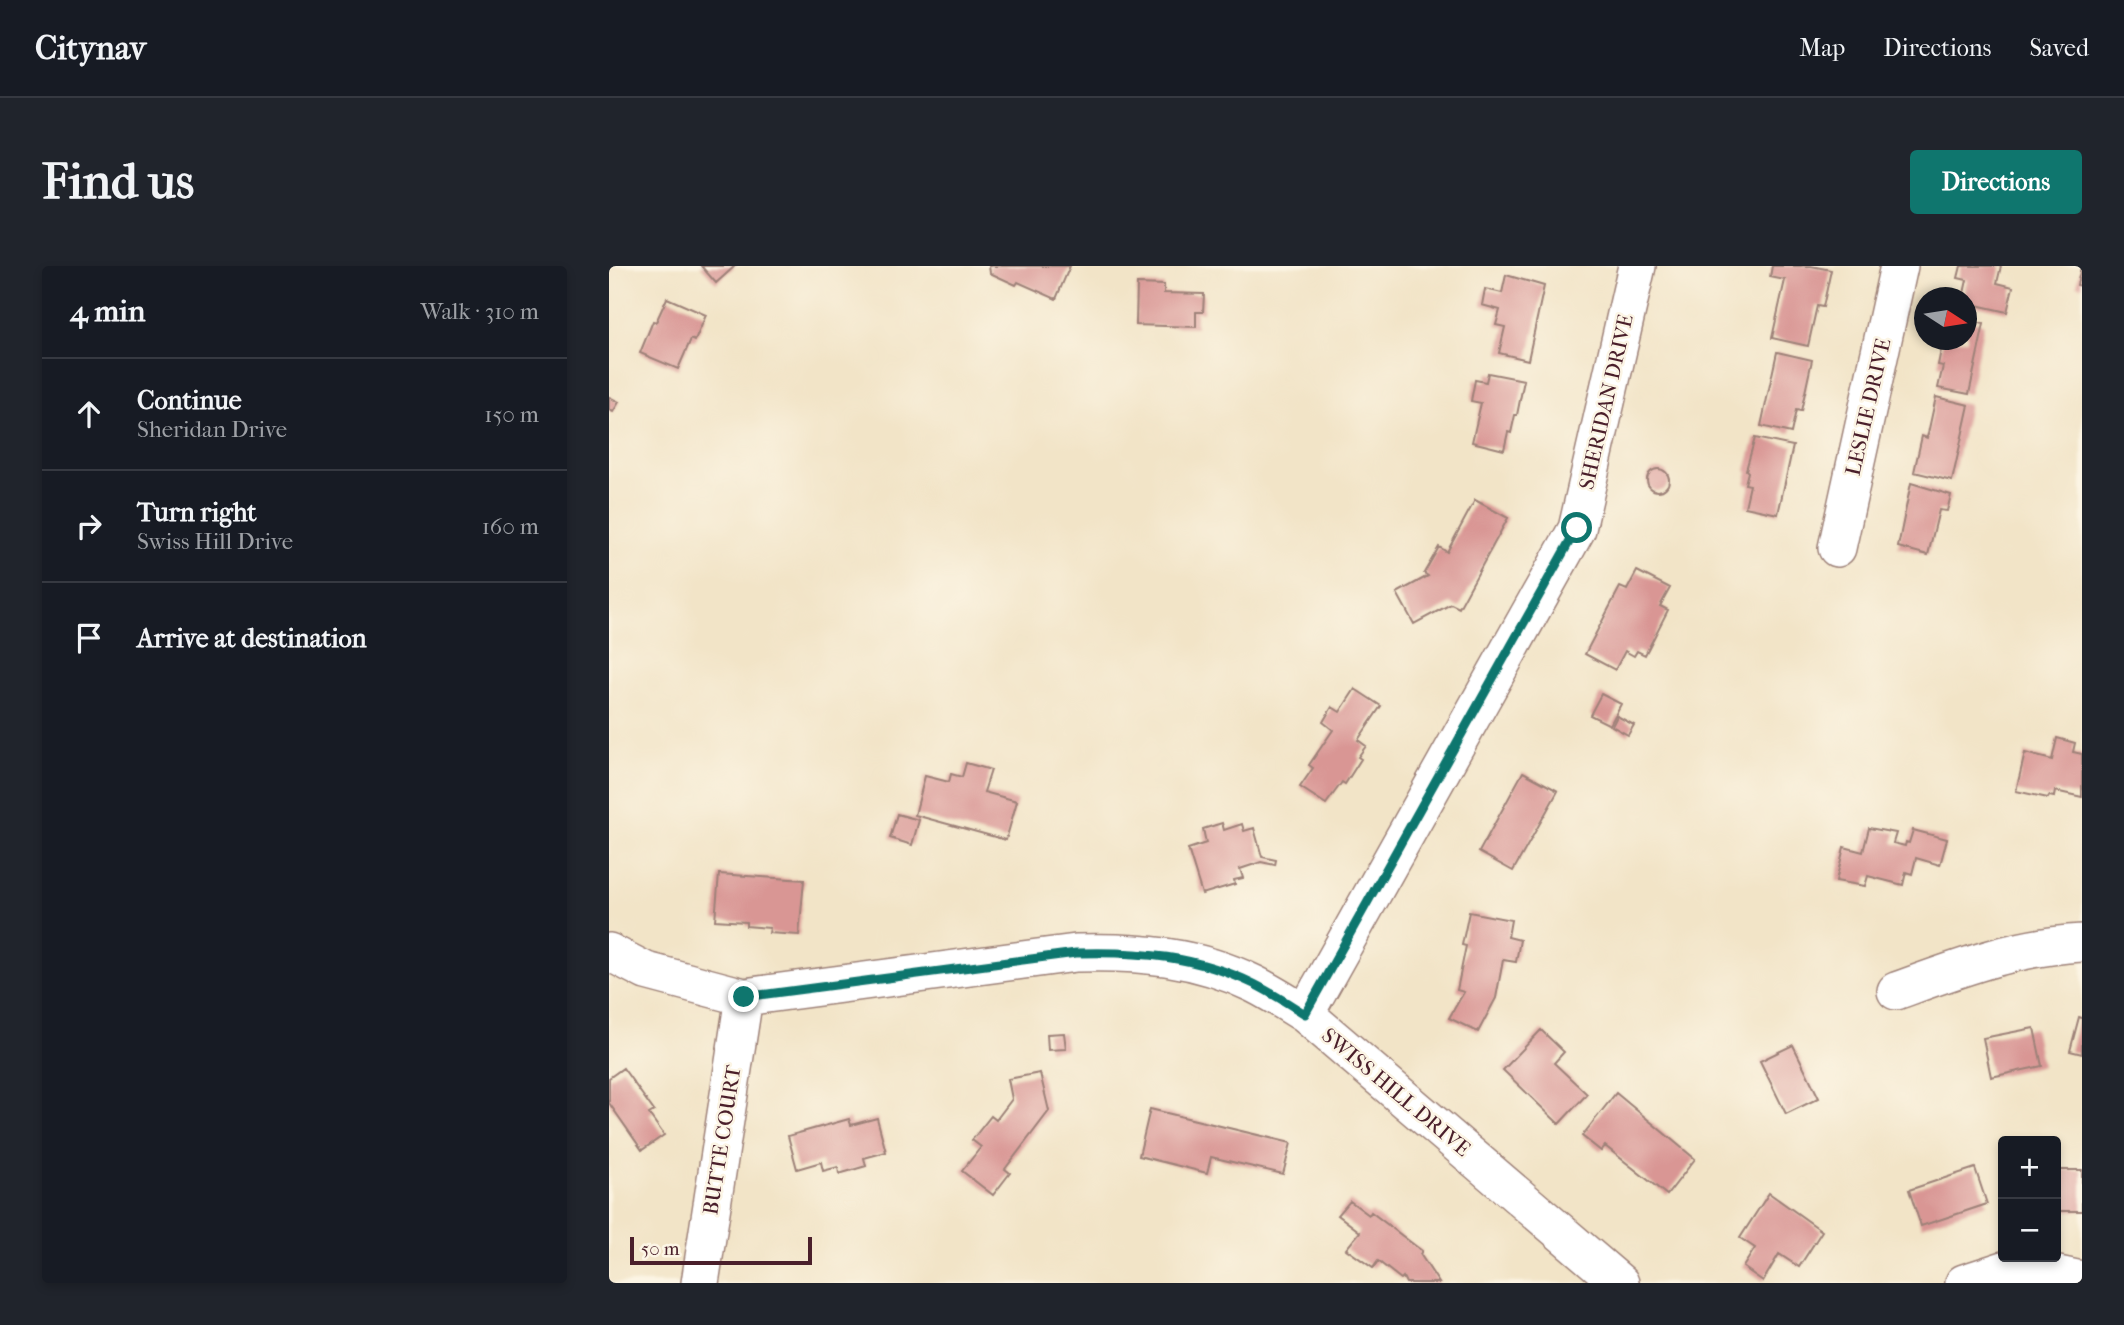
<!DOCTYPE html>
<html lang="en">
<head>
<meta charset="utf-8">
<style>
  :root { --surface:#171b24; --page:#20242c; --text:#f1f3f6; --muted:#9ea1a6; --line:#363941; --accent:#0f766e }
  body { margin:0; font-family:"IM FELL French Canon",serif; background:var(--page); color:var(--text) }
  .controls { position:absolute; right:21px; bottom:21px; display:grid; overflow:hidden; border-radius:7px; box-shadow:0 4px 10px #0003 }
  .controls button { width:63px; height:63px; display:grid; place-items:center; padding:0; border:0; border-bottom:2px solid var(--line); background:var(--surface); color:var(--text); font:35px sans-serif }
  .compass { position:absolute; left:1305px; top:21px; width:63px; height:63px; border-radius:50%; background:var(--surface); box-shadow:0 4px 10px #0003; rotate:102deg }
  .scale { position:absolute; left:21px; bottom:18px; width:182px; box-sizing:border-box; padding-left:7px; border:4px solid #4a1f2b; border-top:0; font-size:19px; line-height:24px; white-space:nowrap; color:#4a1f2b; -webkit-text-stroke:5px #fcf5e5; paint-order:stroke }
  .stop { position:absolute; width:21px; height:21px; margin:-16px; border:5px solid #0f766e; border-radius:50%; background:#fff }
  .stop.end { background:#0f766e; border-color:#fff; box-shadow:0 2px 7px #0008 }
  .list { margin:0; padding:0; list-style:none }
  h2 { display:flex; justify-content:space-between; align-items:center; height:91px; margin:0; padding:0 28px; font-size:30px }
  h2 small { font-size:23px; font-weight:400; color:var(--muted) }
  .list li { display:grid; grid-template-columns:46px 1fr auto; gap:21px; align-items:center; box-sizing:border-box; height:112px; padding:0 28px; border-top:2px solid var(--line) }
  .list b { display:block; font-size:26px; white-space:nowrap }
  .list p { margin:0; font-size:23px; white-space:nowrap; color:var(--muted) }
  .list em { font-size:23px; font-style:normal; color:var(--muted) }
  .icon { flex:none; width:38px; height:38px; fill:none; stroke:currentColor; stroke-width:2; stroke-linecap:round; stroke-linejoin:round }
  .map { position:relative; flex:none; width:1473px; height:1017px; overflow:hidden; border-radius:7px }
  header { display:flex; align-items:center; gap:42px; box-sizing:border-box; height:98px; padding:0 35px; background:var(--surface); border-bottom:2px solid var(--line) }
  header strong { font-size:33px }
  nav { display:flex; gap:38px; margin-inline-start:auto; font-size:24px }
  .intro { display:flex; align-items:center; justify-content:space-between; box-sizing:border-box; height:168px; padding:0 42px }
  h1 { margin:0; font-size:49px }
  .button { padding:18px 32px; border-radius:7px; background:var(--accent); color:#fff; font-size:24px; font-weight:700 }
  main { display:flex; gap:42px; padding:0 42px }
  aside { flex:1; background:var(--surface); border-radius:7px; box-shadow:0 4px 10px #0003 }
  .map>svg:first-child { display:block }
  .building { fill:#d99694 }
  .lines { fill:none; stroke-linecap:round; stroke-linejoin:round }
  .minor-casing { stroke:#9e8279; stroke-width:40 }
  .minor { stroke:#fff; stroke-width:37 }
  .route { stroke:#0f766e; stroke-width:9 }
  .labels { text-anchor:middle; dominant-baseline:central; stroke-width:5; stroke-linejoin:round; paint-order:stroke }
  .street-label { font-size:21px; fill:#4a1f2b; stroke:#fcf5e5 }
</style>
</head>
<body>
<header>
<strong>Citynav</strong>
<nav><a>Map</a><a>Directions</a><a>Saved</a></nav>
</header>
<div class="intro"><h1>Find us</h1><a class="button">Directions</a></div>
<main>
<aside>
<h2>4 min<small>Walk · 310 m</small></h2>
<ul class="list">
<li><svg class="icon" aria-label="ahead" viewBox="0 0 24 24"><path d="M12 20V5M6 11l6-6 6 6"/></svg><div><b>Continue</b><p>Sheridan Drive</p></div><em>150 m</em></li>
<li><svg class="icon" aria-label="right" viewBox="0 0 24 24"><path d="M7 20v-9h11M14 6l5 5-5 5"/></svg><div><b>Turn right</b><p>Swiss Hill Drive</p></div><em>160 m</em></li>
<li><svg class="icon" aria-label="arrive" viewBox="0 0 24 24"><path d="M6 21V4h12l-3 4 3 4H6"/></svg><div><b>Arrive at destination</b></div></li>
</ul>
</aside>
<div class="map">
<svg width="1473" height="1017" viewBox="0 0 1473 1017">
  <rect width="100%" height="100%" fill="#fcf5e5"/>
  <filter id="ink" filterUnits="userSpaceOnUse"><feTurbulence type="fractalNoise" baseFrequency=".0143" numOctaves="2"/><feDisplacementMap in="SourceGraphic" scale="14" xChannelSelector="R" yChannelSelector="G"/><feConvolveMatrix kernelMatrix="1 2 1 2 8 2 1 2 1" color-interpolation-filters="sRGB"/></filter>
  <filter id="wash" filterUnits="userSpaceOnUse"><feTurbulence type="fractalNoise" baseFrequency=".00686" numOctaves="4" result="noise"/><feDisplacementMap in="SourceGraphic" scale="28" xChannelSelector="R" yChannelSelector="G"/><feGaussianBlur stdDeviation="1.57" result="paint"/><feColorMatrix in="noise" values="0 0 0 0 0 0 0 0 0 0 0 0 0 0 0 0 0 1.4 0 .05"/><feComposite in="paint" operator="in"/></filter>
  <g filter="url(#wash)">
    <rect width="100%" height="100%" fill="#f2e4c7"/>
    <g id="blocks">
      <path class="building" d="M 92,0 L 126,0 L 107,17 Z
        M 380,0 L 461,0 L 447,33 L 409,16 L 407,19 L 381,7 Z
        M 1163,0 L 1202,0 L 1222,4 L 1214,41 L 1208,40 L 1199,80 L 1163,72 L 1176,14 L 1161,11 Z
        M 1352,0 L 1392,0 L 1388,17 L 1404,21 L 1398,46 L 1358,37 L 1358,32 L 1354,32 L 1358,14 L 1349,12 Z
        M 1472,1 L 1473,1 L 1473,20 L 1468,19 Z
        M 897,9 L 935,20 L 919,94 L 890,87 L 896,61 L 887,59 L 891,44 L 873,39 L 876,23 L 893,27 Z
        M 528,18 L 555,19 L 555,27 L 595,28 L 594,46 L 587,46 L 587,61 L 527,59 Z
        M 58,32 L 97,49 L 86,75 L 82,73 L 69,103 L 31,87 L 44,55 L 47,56 Z
        M 1358,54 L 1375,58 L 1360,128 L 1329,122 L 1334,100 L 1329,99 L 1334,74 L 1358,74 Z
        M 1168,86 L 1203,94 L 1192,145 L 1187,144 L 1182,167 L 1152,160 Z
        M 879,107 L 915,114 L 908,149 L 906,149 L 902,167 L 899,166 L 895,184 L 863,176 L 872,137 L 862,135 L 866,114 L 877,116 Z
        M 0,131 L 10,136 L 4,146 L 0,144 Z
        M 1327,131 L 1360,139 L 1343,215 L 1305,206 L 1313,170 L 1318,172 Z
        M 1146,172 L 1184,180 L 1169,248 L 1136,241 L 1141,219 L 1136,218 L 1139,206 L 1137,204 Z
        M1038 214a11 11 0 1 1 22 0a11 11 0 1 1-22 0Z
        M 1302,217 L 1342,229 L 1338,245 L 1330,244 L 1319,289 L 1289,281 Z
        M 866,234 L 899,252 L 850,342 L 842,338 L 805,358 L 788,327 L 819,310 L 815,307 L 830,281 L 838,286 Z
        M 1028,305 L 1061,322 L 1051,340 L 1059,344 L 1036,389 L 1028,385 L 1025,390 L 1016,385 L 1006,404 L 976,388 L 1011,321 L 1018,324 Z
        M 746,423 L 772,440 L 749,474 L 757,480 L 749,491 L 752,493 L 736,518 L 733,516 L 717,538 L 691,521 L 704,502 L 700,499 L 724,464 L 714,456 L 723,441 L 731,446 Z
        M 992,428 L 1012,438 L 1001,459 L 981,449 Z
        M 1008,450 L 1025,459 L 1019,469 L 1003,460 Z
        M 1448,472 L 1466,477 L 1464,486 L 1473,488 L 1473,531 L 1446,525 L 1445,531 L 1440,530 L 1439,532 L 1407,525 L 1416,487 L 1443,494 Z
        M 357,497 L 382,504 L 375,526 L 408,535 L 397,574 L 306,549 L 316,510 L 340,516 L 342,508 L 353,511 Z
        M 914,506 L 949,525 L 904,605 L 870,586 Z
        M 288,548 L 310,554 L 303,579 L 281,572 Z
        M 613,557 L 615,564 L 633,558 L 635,565 L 645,562 L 653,591 L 667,594 L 666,599 L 652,596 L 631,603 L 634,612 L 625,614 L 626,618 L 593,628 L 579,583 L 597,577 L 594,563 Z
        M 1260,562 L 1287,567 L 1284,577 L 1296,580 L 1297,576 L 1300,577 L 1304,564 L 1338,573 L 1331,599 L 1307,592 L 1303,608 L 1297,606 L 1294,619 L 1259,610 L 1256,620 L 1227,615 L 1235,581 L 1254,586 Z
        M 110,608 L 195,614 L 190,669 L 160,667 L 161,662 L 137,660 L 137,656 L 106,654 Z
        M 860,646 L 902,654 L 899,671 L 911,674 L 907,696 L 894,694 L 887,732 L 869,766 L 840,752 L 855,726 L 848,724 L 857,680 L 853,679 Z
        M 1470,751 L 1473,752 L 1473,788 L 1461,785 Z
        M 1425,762 L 1433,800 L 1382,811 L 1374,772 Z
        M 932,764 L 955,786 L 945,797 L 978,828 L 950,858 L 894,804 Z
        M 455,767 L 457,783 L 439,784 L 438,768 Z
        M 1184,779 L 1210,832 L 1177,848 L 1151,795 Z
        M 14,802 L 45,845 L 40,848 L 55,869 L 33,884 L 0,837 L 0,812 Z
        M 431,807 L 440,845 L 396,903 L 401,907 L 384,929 L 353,905 L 372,881 L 363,874 L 382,850 L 387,854 L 403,833 L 399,813 Z
        M 1007,827 L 1086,893 L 1058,929 L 996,880 L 992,885 L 973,870 Z
        M 541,843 L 682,877 L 674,908 L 602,891 L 598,907 L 530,890 Z
        M 268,852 L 277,886 L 255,892 L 257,900 L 230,908 L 229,901 L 214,905 L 212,896 L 188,903 L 179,870 L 240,853 L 242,859 Z
        M 1366,902 L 1378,938 L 1312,960 L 1300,924 Z
        M 1447,904 L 1473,904 L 1473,945 L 1447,945 Z
        M 1160,927 L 1213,965 L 1190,1001 L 1170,988 L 1154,1015 L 1134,1001 L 1146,982 L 1131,972 Z
        M 741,935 L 760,949 L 762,946 L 813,985 L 811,988 L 830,1017 L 797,1017 L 794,1011 L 792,1013 L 769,995 L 764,1002 L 737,983 L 751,966 L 729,949 Z"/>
    </g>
  </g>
  <g filter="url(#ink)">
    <use href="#blocks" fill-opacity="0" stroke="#9e8279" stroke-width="2"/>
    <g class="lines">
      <g class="minor-casing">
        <path id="minor" d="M 1228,282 L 1290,0
          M 0,686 L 37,705 L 135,731 L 467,687 C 529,685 588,690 645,718 C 663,727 680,738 696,748 L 1011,1017
          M 1287,725 C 1348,703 1407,680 1473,677
          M 696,748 L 968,263 L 1028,0
          M 91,1017 L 135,731
          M 1355,1017 L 1407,1000 L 1473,1014"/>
      </g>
      <use href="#minor" class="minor"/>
    </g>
  </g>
  <g class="lines" filter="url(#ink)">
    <path class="route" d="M 135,731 L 467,687 C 529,685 588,690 645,718 C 663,727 680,738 696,748 L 968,262"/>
  </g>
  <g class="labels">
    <g class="street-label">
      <text transform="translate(997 136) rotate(-77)">SHERIDAN DRIVE</text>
      <text transform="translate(1259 141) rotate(-77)">LESLIE DRIVE</text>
      <text transform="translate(787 826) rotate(40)">SWISS HILL DRIVE</text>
      <text transform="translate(113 874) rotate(-81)">BUTTE COURT</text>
    </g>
  </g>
</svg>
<div class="controls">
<button>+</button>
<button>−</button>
</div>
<svg class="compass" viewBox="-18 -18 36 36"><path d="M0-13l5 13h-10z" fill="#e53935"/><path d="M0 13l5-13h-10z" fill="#9ea1a6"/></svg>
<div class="scale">50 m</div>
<div class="stop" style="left:968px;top:262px"></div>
<div class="stop end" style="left:135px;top:731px"></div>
</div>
</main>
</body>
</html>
